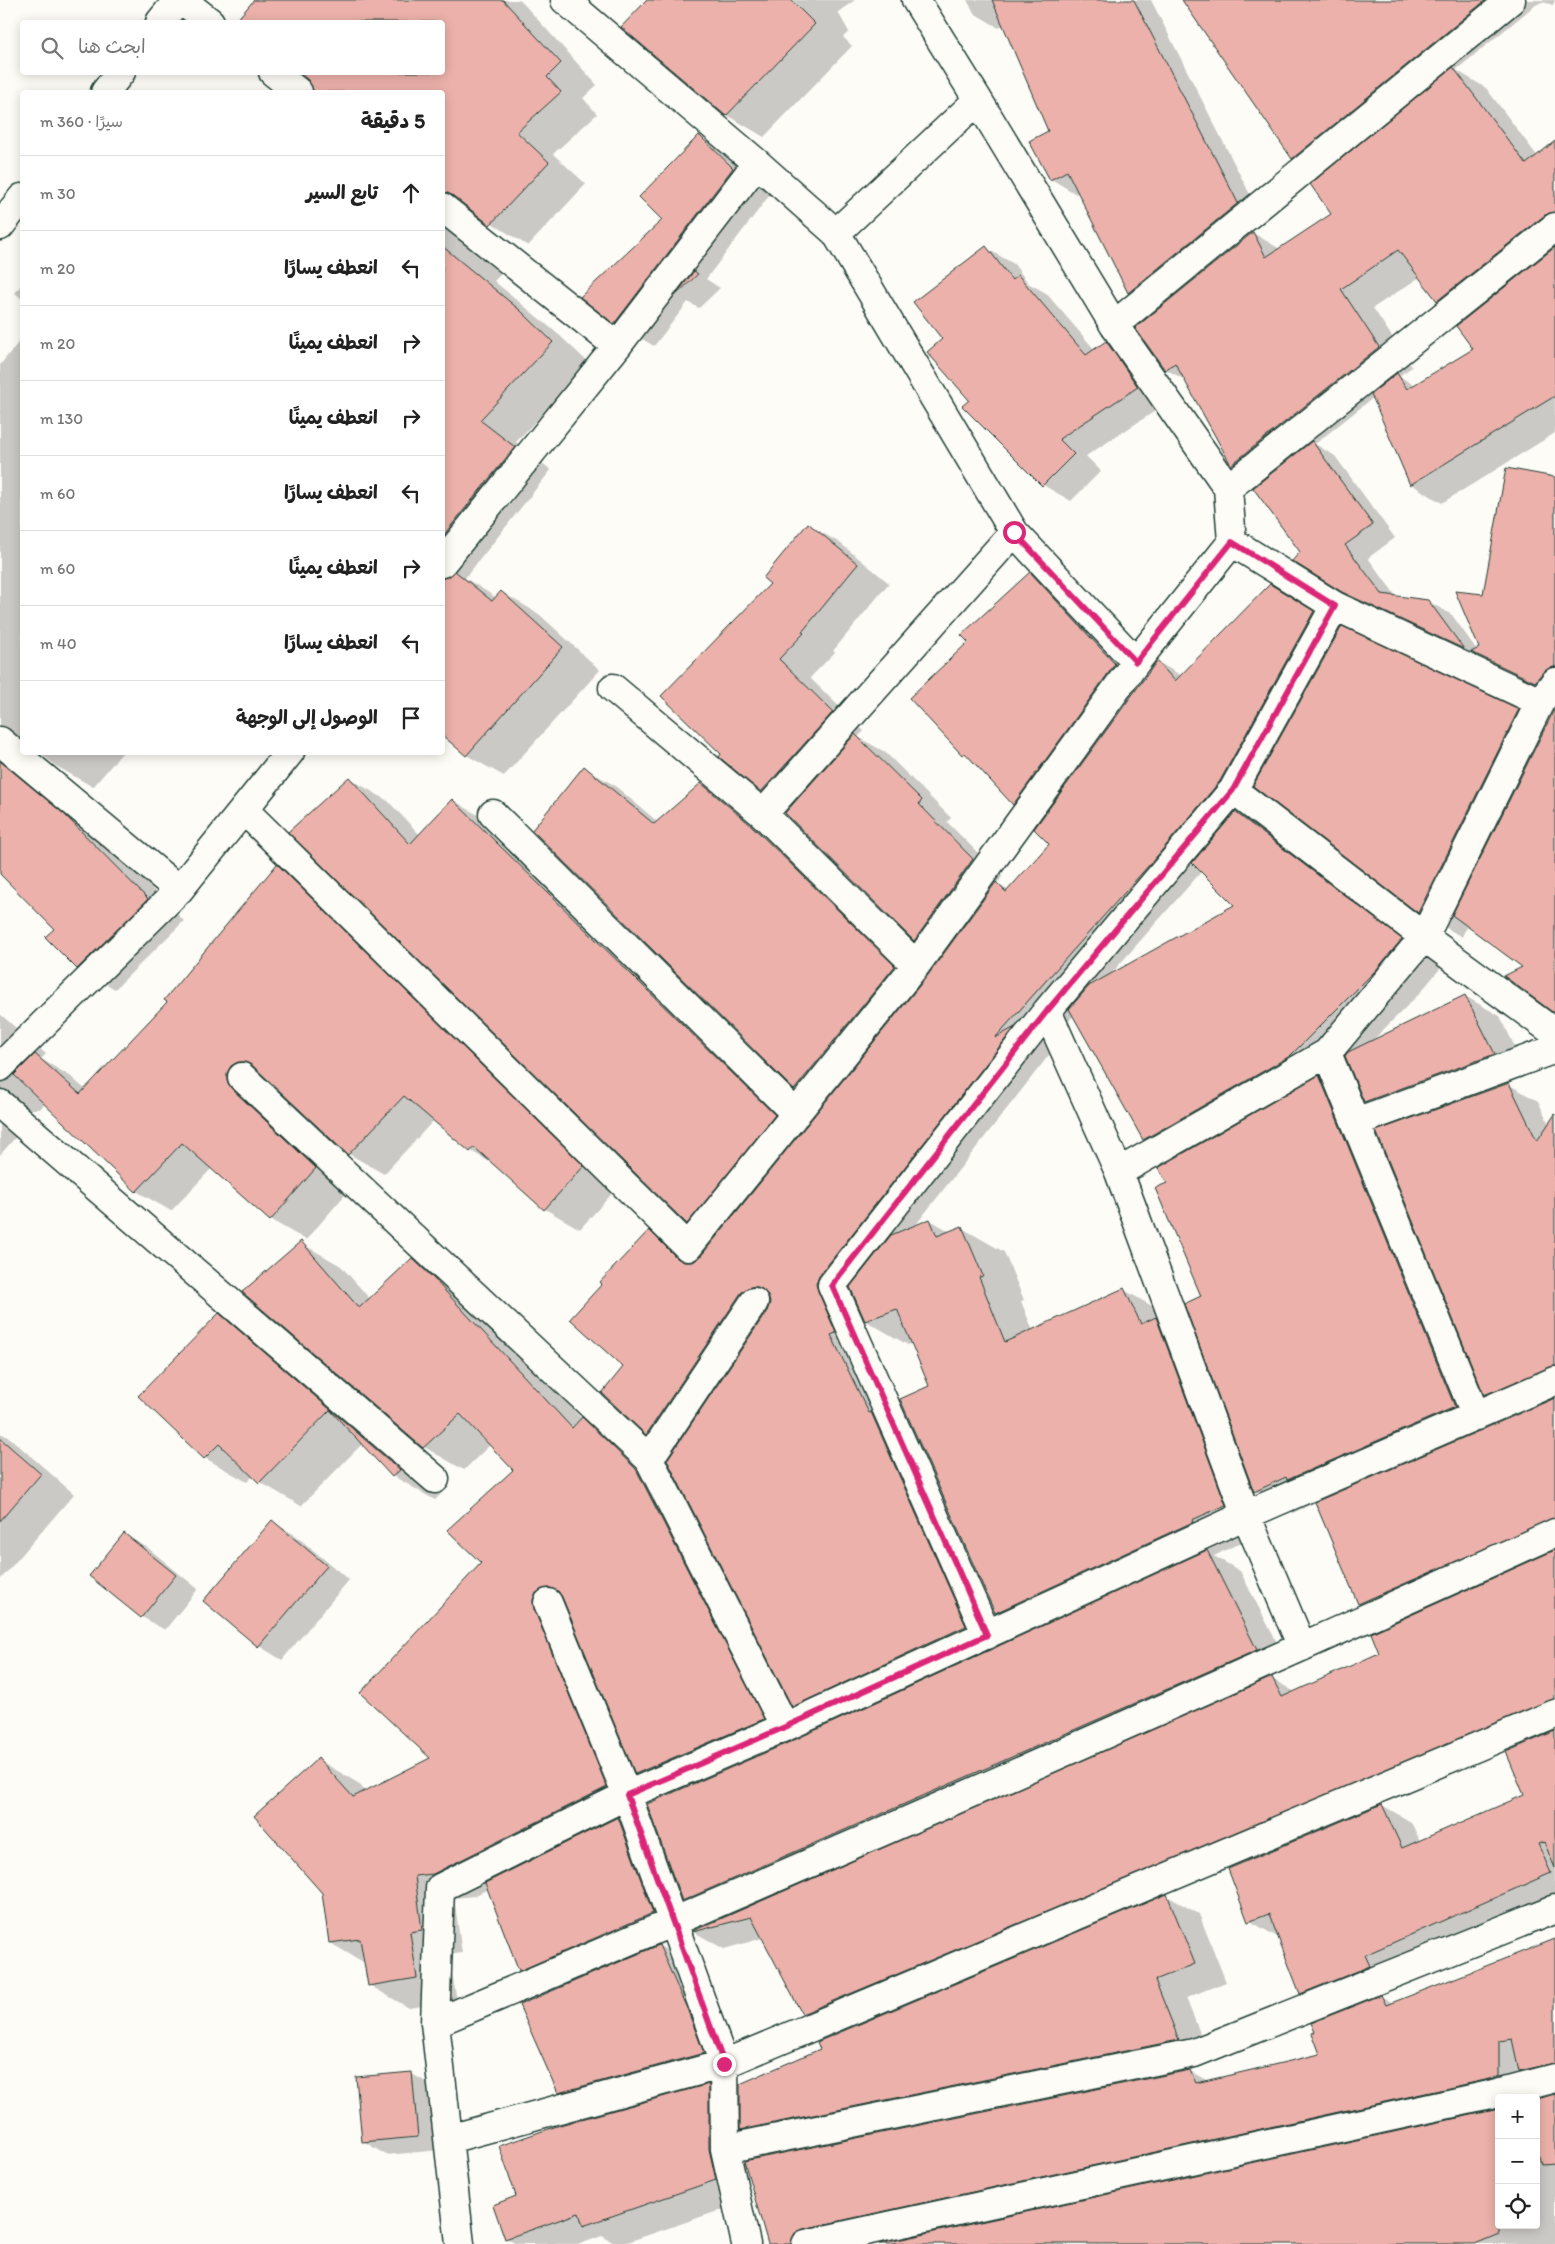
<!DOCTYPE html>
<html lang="ar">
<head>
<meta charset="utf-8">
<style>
  :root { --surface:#fff; --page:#f2f2f2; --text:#222; --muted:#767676; --line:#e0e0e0 }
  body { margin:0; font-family:Itim,"Playpen Sans Arabic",sans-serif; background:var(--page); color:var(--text); direction:rtl }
  .controls { position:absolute; right:15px; bottom:15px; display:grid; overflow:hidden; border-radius:5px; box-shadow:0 2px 12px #0003 }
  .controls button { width:45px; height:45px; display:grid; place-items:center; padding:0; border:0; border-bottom:1px solid var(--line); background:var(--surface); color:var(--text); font:25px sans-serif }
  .stop { position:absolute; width:15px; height:15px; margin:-11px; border:4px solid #db2777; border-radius:50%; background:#fff }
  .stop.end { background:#db2777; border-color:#fff; box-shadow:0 1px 5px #0008 }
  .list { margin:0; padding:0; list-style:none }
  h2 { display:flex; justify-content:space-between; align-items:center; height:65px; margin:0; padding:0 20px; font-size:21px }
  h2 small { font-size:16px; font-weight:400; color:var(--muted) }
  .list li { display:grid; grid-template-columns:32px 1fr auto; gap:15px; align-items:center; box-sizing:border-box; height:75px; padding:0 20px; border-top:1px solid var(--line) }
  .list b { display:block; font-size:19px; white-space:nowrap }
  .list em { font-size:16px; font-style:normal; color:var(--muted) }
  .icon { flex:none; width:28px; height:28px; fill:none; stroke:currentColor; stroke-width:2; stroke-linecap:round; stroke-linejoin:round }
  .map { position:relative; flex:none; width:1555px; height:2244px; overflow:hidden; direction:ltr }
  .search { position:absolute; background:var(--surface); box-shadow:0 2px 12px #0003; left:20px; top:20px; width:425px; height:55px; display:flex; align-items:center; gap:12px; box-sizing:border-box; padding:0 18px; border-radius:5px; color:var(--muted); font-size:19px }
  .panel { position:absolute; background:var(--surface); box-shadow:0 2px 12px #0003; left:20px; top:90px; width:425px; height:665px; border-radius:5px; direction:rtl }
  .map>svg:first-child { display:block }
  .shadow { fill:#0003; fill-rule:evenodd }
  .building { fill:#ecb1aa; stroke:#1f3d34 }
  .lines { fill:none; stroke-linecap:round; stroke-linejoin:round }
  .minor-casing { stroke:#1f3d34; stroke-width:31 }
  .minor { stroke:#fdfcf7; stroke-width:28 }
  .route { stroke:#db2777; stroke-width:6 }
</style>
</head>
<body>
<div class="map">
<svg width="1555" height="2244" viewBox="0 0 1555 2244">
  <rect width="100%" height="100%" fill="#fdfcf7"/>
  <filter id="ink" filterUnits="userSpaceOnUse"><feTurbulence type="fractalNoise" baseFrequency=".02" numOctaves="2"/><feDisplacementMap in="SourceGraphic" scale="10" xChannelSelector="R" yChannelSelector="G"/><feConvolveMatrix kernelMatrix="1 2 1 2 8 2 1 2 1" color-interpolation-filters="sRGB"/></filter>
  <g filter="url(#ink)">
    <path class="shadow" d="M 256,0 L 520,0 L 597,85 L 583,98 L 597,114 L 553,154 L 586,184 L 528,246 L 476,213 L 467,218 L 505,270 L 494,281 L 558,334 L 590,364 L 516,442 L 551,470 L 465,578 L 497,598 L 502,592 L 539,614 L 600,670 L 504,776 L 466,755 L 442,733 L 442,92 L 314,91 L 442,72 L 442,22 L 237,22 Z
      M 649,0 L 855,0 L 838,12 L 849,32 L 843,37 L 852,46 L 764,137 L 727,115 L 623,27 Z
      M 967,0 L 1151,0 L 1262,218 L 1154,307 L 1129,292 L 1079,192 L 1076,194 L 1051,179 L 1050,132 L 1004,25 L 999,28 L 974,13 Z
      M 1184,0 L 1555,0 L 1553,5 L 1542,2 L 1534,6 L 1456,70 L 1486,88 L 1538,157 L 1555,147 L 1555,433 L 1442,503 L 1411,484 L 1374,397 L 1315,444 L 1335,456 L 1395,538 L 1368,558 L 1397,597 L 1428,601 L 1452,615 L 1477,650 L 1481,648 L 1484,596 L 1555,479 L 1555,694 L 1367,605 L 1343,591 L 1301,552 L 1263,482 L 1232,464 L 1187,381 L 1165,369 L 1253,233 L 1280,249 L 1332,214 L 1324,175 L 1293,158 ZM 1420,277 L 1438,300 L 1468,318 L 1475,350 L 1416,386 L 1399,376 L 1412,367 L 1373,308 Z
      M 699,137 L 739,159 L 772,192 L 706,279 L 720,288 L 699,308 L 688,302 L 654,346 L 615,323 L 582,297 L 664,220 Z
      M 986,248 L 1014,264 L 1028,283 L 1046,293 L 1095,350 L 1106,343 L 1134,359 L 1166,404 L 1086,456 L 1101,471 L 1071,501 L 1043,485 L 970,400 L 944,340 Z
      M 22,284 L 22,299 L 15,293 Z
      M 22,338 L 22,752 L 100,836 L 184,921 L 115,989 L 78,968 L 56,929 L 0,873 L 0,365 Z
      M 809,525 L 840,543 L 889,583 L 833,651 L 835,652 L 810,678 L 864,731 L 858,737 L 885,752 L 951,818 L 947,822 L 1002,877 L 997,884 L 1009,891 L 1050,844 L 1042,820 L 1014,804 L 911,698 L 970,642 L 1030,573 L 1062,592 L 1144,680 L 1158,662 L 1182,676 L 1309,608 L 1342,628 L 1518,710 L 1547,727 L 1555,710 L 1555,988 L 1467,925 L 1462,937 L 1419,912 L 1265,793 L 1246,819 L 1278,838 L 1443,965 L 1419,994 L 1372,1041 L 1465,996 L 1500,1016 L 1528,1074 L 1399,1121 L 1365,1101 L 1350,1064 L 1333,1080 L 1357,1099 L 1492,1427 L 1555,1399 L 1555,1546 L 1389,1621 L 1359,1604 L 1316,1502 L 1293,1513 L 1252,1489 L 1267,1529 L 1214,1556 L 1240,1571 L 1290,1668 L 1269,1677 L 1295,1692 L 1381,1654 L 1555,1552 L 1555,1726 L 833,2030 L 803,2013 L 763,1938 L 724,1949 L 694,1932 L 718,1921 L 683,1900 L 672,1794 L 636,1774 L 573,1621 L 573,1633 L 687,1933 L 658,1945 L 694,1966 L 737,2073 L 593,2112 L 559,2092 L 556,1990 L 520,1970 L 488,1889 L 474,1896 L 454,1898 L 462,1953 L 449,1955 L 457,2001 L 409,2008 L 369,1985 L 365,1963 L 330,1943 L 319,1760 L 358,1783 L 366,1792 L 433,1759 L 483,1563 L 515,1470 L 491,1444 L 464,1470 L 424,1447 L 301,1243 L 341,1266 L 370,1299 L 412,1260 L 452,1282 L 474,1303 L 582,1419 L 622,1442 L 676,1493 L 801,1738 L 828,1726 L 793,1706 L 675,1450 L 647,1434 L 603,1393 L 625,1367 L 649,1232 L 688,1254 L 695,1262 L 716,1239 L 687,1223 L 349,778 L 388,801 L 420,835 L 453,800 L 491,823 L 804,1130 L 824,1106 L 795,1089 L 533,830 L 584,768 L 614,785 L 658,822 L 701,784 L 731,801 L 782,844 L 923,983 L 943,956 L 915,940 L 786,813 L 791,808 L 762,791 L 721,757 L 772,584 ZM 1202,871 L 1236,905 L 1110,975 ZM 1074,1015 L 1144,1139 L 1177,1158 L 1168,1183 L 1202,1297 L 1201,1344 L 1173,1328 L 1166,1314 L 1124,1290 L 1033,1331 L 1021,1301 L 1024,1300 L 1004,1252 L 962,1228 L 951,1232 L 930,1220 L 914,1227 L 1053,1050 L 1046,1046 ZM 858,1301 L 866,1321 L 908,1345 L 913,1343 L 931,1387 L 996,1613 L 1030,1633 L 1003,1645 L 910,1436 L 855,1305 Z
      M 39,752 L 123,752 L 93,787 L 56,766 Z
      M 277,866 L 312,886 L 618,1187 L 580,1229 L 545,1209 L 498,1167 L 471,1151 L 434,1120 L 384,1174 L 349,1154 L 272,1082 L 266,1086 L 350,1189 L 306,1240 L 271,1220 L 212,1168 L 171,1211 L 136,1191 L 45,1103 L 40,1109 L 31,1109 L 23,1113 L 21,1131 L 0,1155 L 0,1014 L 46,1054 L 41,1059 L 70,1076 L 86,1090 L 169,1002 Z
      M 1508,1084 L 1538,1101 L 1549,1124 L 1555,1116 L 1555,1395 L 1515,1411 L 1485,1394 Z
      M 219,1315 L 260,1339 L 441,1494 L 435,1500 L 393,1476 L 363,1443 L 301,1506 L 260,1482 L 253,1476 L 247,1482 L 205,1458 L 140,1396 Z
      M 0,1433 L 10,1438 L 74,1494 L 0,1580 Z
      M 272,1522 L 295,1535 L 349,1580 L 282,1660 L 259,1646 L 205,1601 Z
      M 125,1535 L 148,1548 L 198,1589 L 165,1630 L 142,1617 Z
      M 1555,1731 L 1555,1901 L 1331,2010 L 1301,1993 L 1279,1938 L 1250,1921 L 1382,1805 L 1411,1822 L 1420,1841 L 1526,1796 L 1507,1752 Z
      M 1167,1896 L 1199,1914 L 1226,1982 L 1186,1998 L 1210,2058 L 773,2147 L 743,2130 L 743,2170 L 750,2200 L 622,2244 L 616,2244 L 602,2236 L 580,2244 L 516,2244 L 506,2238 L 518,2197 L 708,2086 L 741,2105 Z
      M 1555,1940 L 1555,2091 L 861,2244 L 770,2244 L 750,2171 L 1190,2071 L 1208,2081 L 1322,2055 L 1381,1996 L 1393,2003 Z
      M 412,2074 L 435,2087 L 441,2150 L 386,2155 L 363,2141 Z
      M 1555,2095 L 1555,2244 L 885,2244 L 1536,2225 L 1536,2100 Z"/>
    <path class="building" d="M 254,0 L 503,0 L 561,63 L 547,77 L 561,92 L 517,132 L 549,162 L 490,225 L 452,195 L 442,192 L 442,92 L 314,92 L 308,80 L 299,72 L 442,72 L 442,22 L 235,22 Z
      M 647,0 L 791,0 L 815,24 L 726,116 L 621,27 Z
      M 992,0 L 1134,0 L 1238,203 L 1128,293 L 1067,171 L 1050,180 L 1029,141 L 1048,131 Z
      M 1182,0 L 1486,0 L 1292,159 Z
      M 1453,67 L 1526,164 L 1555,141 L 1555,212 L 1545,215 L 1437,301 L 1398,250 L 1341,289 L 1379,347 L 1231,465 L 1175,363 L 1165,370 L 1135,328 L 1253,232 L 1266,257 L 1331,214 L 1310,184 Z
      M 699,135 L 733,168 L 614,324 L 580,297 L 662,220 L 639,197 Z
      M 442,246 L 521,311 L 553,342 L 480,420 L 515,447 L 442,537 Z
      M 986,246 L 1012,280 L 1018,275 L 1086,355 L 1106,341 L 1138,387 L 1059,439 L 1074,454 L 1042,486 L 962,406 L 969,400 L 927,352 L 942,339 L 913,302 Z
      M 1555,247 L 1555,396 L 1410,485 L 1371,394 L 1397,373 L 1407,389 L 1473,349 L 1456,326 Z
      M 694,271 L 698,274 L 675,296 Z
      M 1312,441 L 1373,525 L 1345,545 L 1382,594 L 1428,600 L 1464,649 L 1342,592 L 1292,561 L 1300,552 L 1253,488 Z
      M 1506,468 L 1555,477 L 1555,667 L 1543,672 L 1535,682 L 1471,652 L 1479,648 L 1455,591 L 1483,594 Z
      M 808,523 L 858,564 L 802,632 L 804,633 L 779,659 L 833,712 L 761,792 L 719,757 L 721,754 L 661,696 L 770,584 L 763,578 Z
      M 455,571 L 492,601 L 501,591 L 563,647 L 466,756 L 442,735 L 442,578 L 448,577 Z
      M 1030,572 L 1115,664 L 1013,805 L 965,753 L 962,755 L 909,698 L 968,642 L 961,635 Z
      M 1270,584 L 1314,611 L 1220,781 L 1158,855 L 995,1038 L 1015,1027 L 819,1276 L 816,1284 L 818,1291 L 836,1333 L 831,1335 L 869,1413 L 871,1412 L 966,1626 L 792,1707 L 667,1460 L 767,1311 L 770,1303 L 768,1295 L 762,1289 L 755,1286 L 747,1288 L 741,1293 L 646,1435 L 602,1393 L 623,1367 L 570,1319 L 602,1284 L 600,1282 L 649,1230 L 677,1258 L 684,1262 L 693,1262 L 700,1257 L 928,975 L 996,882 L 1006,892 L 1049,844 L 1034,829 L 1157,661 L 1175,681 Z
      M 1342,626 L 1519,709 L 1418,913 L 1253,786 Z
      M 1555,708 L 1555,1014 L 1504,976 L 1522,967 L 1452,915 Z
      M 855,734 L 922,800 L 919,804 L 973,859 L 914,941 L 785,813 Z
      M 0,761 L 63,813 L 148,899 L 77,969 L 45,937 L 54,929 L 0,874 Z
      M 584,766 L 654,824 L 701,783 L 752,826 L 895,966 L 794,1090 L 532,830 Z
      M 349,777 L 410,844 L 452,799 L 775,1115 L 687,1224 L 288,832 Z
      M 1235,812 L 1402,939 L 1377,969 L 1290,1056 L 1143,1140 L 1069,1009 L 1089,986 L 1234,905 L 1192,863 Z
      M 277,864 L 584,1166 L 544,1210 L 474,1147 L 470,1152 L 404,1096 L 348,1155 L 253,1066 L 245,1062 L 238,1062 L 231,1066 L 227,1073 L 227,1081 L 231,1088 L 316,1168 L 270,1221 L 182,1143 L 136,1192 L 14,1075 L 35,1054 L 80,1094 L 167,1002 L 164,1000 Z
      M 1465,995 L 1495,1054 L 1364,1102 L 1345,1056 L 1348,1052 Z
      M 1319,1075 L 1455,1407 L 1287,1480 L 1286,1477 L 1254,1492 L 1184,1304 L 1201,1296 L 1155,1188 L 1167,1183 L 1158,1168 Z
      M 1509,1083 L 1537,1141 L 1555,1114 L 1555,1366 L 1484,1395 L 1376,1131 Z
      M 930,1219 L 937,1236 L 962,1226 L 983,1276 L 979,1277 L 1005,1342 L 1124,1288 L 1141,1324 L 1156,1317 L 1226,1505 L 1192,1520 L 1193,1522 L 995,1613 L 900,1399 L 929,1386 L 897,1309 L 865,1321 L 850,1287 L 891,1235 Z
      M 301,1241 L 359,1308 L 412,1258 L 434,1279 L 572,1428 L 582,1417 L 636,1469 L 764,1719 L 635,1774 L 562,1597 L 558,1591 L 551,1588 L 542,1589 L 535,1594 L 533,1600 L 534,1609 L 607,1787 L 433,1874 L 415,1876 L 422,1930 L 410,1932 L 417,1978 L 368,1986 L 360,1939 L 329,1943 L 322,1893 L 254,1816 L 318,1758 L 353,1797 L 430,1758 L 360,1693 L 481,1563 L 447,1530 L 513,1470 L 460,1414 L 423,1448 L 242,1292 Z
      M 219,1313 L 400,1470 L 392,1477 L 330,1410 L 259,1483 L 219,1444 L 204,1459 L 138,1396 Z
      M 1555,1398 L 1555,1518 L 1358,1604 L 1315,1502 Z
      M 0,1438 L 41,1474 L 0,1521 Z
      M 272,1520 L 327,1566 L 258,1647 L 203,1601 Z
      M 124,1533 L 176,1575 L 141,1618 L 89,1576 Z
      M 1207,1550 L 1257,1650 L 682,1901 L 647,1804 L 792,1741 Z
      M 1555,1550 L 1555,1699 L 802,2014 L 751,1917 L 693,1932 L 693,1931 L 1272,1677 L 1282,1697 L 1379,1653 L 1371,1633 Z
      M 1555,1731 L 1555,1868 L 1544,1842 L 1538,1844 L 1551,1873 L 1365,1955 L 1370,1966 L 1300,1994 L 1269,1914 L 1248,1922 L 1228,1869 L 1382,1804 L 1402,1848 L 1524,1795 L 1506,1752 Z
      M 618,1817 L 653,1913 L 519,1971 L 485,1883 Z
      M 1167,1894 L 1195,1964 L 1155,1980 L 1179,2040 L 740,2130 L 740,2084 L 820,2049 L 817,2042 Z
      M 1555,1939 L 1555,2063 L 1519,2071 L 1512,2039 L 1499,2041 L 1499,2077 L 803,2229 L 795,2233 L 791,2244 L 768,2244 L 744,2161 L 1190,2070 L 1196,2083 L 1320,2054 L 1312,2033 L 1315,2032 L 1311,2023 L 1381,1995 L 1386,2005 Z
      M 659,1945 L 688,2011 L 704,2053 L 558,2093 L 519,2005 Z
      M 412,2072 L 418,2137 L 362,2142 L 356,2077 Z
      M 709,2084 L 709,2149 L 716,2180 L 583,2226 L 579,2213 L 505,2239 L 493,2205 L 516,2196 L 499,2146 L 560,2125 Z
      M 1555,2094 L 1555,2164 L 1541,2165 L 1536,2145 L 1536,2099 Z
      M 1499,2109 L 1499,2234 L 1475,2244 L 879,2244 Z"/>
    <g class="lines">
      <g class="minor-casing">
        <path id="minor" d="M 182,0 L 210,22
          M 160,22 L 178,0
          M 273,72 L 298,92
          M 105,92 L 121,72
          M 978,100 L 1114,325 L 1228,488 L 1555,227
          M 757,163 L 836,233 L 1014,532 L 1136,662
          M 442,207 L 617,346 L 757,163 L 565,0
          M 0,226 L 22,198
          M 836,233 L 978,100 L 916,0
          M 1114,325 L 1511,0
          M 1228,488 L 1232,542
          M 442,563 L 617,346
          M 613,688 L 763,814 L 916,965
          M 1540,702 L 1555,682
          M 0,741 L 179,890
          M 1233,790 L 1424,937 L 1555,1033
          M 244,810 L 688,1247 L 916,965 L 1136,662 L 1232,542 L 1335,606 L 1540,702 L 1424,937 L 1327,1053 L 1476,1416
          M 493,814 L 796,1114
          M 763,814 L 1014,532
          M 1047,1011 L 1119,1172 L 1246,1515 L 1302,1647
          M 0,1067 L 179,890 L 290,752
          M 242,1077 L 649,1459 L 785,1727
          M 0,1104 L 435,1479
          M 1356,1122 L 1555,1049
          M 1119,1172 L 1327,1053
          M 649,1459 L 754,1302
          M 548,1603 L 627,1795 L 724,2064 L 725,2149 L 746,2244
          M 987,1635 L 832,1285 L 1047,1011 L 1233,790 L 1335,606
          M 435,2023 C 811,1865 1184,1701 1555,1533
          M 449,2139 L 724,2064 L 1555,1714
          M 725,2149 L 1194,2053 L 1555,1909
          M 460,2244 L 435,2023 L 440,1888 L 627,1795 L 785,1727 L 1246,1515 L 1555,1381
          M 806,2244 L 1490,2095 L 1555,2078"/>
      </g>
      <use href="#minor" class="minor"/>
    </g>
  </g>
  <g class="lines" filter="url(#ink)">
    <path class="route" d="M 724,2064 L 627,1795 L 785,1727 L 987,1635 L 832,1285 L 1047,1011 L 1233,790 L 1335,606 L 1232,542 L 1136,662 L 1014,532"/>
  </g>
</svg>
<div class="controls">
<button>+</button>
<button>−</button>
<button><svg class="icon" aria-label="locate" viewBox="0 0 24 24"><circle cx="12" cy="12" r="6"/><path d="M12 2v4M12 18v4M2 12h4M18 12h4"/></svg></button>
</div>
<div class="stop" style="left:1014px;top:532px"></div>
<div class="stop end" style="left:724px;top:2064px"></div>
<div class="search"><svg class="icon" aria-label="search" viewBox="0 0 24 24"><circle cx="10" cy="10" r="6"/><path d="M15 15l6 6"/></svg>ابحث هنا</div>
<section class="panel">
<h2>5 دقيقة<small>سيرًا · 360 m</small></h2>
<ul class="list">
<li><svg class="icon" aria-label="ahead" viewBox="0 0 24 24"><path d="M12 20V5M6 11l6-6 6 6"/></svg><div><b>تابع السير</b></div><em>30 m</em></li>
<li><svg class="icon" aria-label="left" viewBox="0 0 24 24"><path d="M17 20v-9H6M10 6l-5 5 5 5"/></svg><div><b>انعطف يسارًا</b></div><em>20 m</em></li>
<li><svg class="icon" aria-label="right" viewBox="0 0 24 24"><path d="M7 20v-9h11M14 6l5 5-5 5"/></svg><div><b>انعطف يمينًا</b></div><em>20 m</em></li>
<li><svg class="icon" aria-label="right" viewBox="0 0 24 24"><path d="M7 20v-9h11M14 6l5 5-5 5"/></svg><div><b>انعطف يمينًا</b></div><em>130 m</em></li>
<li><svg class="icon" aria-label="left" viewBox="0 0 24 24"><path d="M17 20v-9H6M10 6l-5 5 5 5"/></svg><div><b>انعطف يسارًا</b></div><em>60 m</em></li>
<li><svg class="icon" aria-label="right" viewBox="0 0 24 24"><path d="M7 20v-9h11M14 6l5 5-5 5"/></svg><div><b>انعطف يمينًا</b></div><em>60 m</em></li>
<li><svg class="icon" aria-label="left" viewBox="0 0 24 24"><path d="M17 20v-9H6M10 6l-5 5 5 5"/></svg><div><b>انعطف يسارًا</b></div><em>40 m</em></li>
<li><svg class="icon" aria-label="arrive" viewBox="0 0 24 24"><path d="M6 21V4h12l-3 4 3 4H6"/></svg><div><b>الوصول إلى الوجهة</b></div></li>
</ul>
</section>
</div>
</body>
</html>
